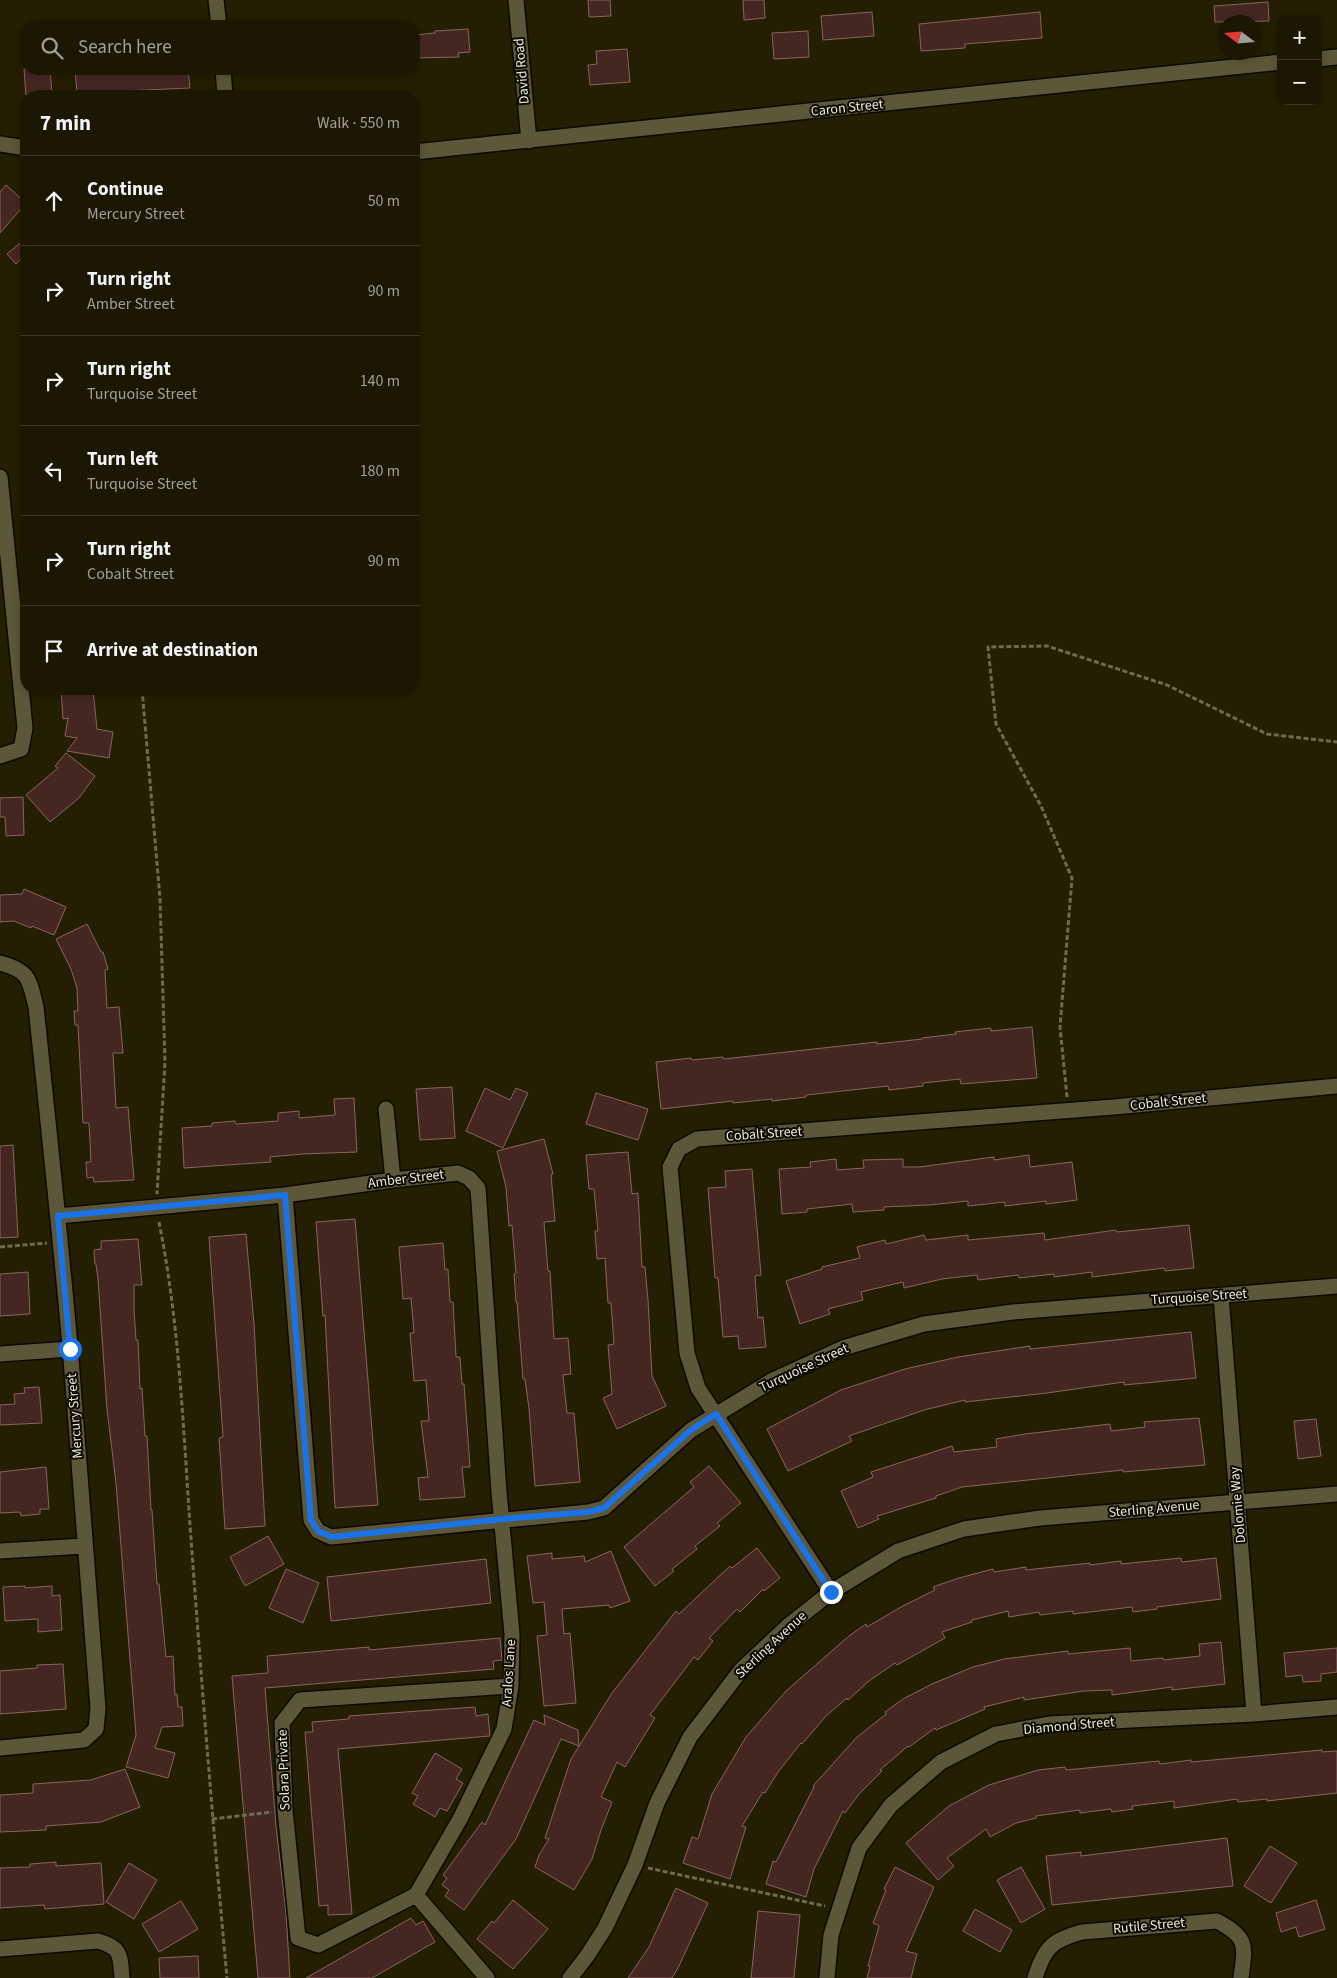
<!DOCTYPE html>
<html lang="en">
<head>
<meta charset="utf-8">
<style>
  :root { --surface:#1b1702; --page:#282411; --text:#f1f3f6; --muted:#a09f99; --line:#393624 }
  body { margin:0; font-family:"Source Sans 3",sans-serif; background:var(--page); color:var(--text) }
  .controls { position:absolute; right:15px; top:15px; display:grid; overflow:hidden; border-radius:10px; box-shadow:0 2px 8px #0003 }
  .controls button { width:45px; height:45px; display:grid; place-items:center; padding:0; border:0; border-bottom:1px solid var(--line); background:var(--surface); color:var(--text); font:25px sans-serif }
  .compass { position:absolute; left:1217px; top:15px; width:45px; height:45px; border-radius:50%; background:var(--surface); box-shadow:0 2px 8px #0003; rotate:286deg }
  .stop { position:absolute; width:15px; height:15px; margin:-11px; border:4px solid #1a73e8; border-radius:50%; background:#fff }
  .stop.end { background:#1a73e8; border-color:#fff; box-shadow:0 1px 5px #0008 }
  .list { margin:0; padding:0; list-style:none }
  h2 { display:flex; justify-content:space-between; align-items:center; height:65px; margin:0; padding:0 20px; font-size:21px }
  h2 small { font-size:16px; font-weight:400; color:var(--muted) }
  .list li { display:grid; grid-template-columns:32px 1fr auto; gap:15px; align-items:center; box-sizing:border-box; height:90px; padding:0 20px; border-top:1px solid var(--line) }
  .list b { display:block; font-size:19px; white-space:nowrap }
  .list p { margin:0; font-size:16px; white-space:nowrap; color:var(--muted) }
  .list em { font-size:16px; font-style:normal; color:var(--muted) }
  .icon { flex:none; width:28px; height:28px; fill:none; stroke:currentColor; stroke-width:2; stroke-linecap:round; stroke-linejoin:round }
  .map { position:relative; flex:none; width:1337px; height:1978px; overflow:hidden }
  .search { position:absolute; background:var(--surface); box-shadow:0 2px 8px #0003; left:20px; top:20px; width:400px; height:55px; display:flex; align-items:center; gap:12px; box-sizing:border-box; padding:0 18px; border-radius:20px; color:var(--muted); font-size:19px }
  .panel { position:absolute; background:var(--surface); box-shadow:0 2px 8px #0003; left:20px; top:90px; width:400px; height:605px; border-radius:20px }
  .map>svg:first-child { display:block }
  .building { fill:#452722; stroke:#88655f }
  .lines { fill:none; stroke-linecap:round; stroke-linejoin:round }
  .street-casing { stroke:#0e0800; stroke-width:18 }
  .secondary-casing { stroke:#0e0800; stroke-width:18 }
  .path { stroke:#6f6b52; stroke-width:3; stroke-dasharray:5 2.5; stroke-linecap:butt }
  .street { stroke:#5c5738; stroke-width:15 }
  .secondary { stroke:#5c5738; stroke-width:15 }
  .route { stroke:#1a73e8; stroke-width:6 }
  .labels { text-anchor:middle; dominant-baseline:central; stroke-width:4; stroke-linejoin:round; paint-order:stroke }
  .street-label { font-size:14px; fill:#eae8d6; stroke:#0b0901 }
</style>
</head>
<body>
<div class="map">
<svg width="1337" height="1978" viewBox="0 0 1337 1978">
  <rect width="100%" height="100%" fill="#241f02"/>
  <path class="building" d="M 588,0 L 610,0 L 611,16 L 589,17 Z
    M 743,0 L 764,0 L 765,18 L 744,20 Z
    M 1268,2 L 1269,21 L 1215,22 L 1214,6 Z
    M 872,12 L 874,36 L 823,40 L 821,16 Z
    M 1040,12 L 1042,38 L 965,44 L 965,48 L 921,51 L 919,24 Z
    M 468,29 L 470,52 L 458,53 L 459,57 L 414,58 L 414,35 L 435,33 L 435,31 Z
    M 808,31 L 809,57 L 774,59 L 772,33 Z
    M 627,49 L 630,82 L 590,85 L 588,65 L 597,64 L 596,51 Z
    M 24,69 L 50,69 L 52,93 L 26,95 Z
    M 75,69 L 188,69 L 190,88 L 77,93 Z
    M 6,185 L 26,203 L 0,233 L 0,192 Z
    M 26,238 L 26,254 L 16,264 L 7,254 Z
    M 61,689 L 93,689 L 97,729 L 113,732 L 109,758 L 67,751 L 77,738 L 65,736 L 68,718 L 63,719 Z
    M 66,753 L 95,776 L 79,798 L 50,822 L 26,795 L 58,768 L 55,766 Z
    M 23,797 L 24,835 L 6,836 L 5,817 L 0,817 L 0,798 Z
    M 24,889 L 66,907 L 54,935 L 32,926 L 31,928 L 14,921 L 0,922 L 0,895 L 22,894 Z
    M 87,924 L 101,952 L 103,952 L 108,969 L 105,970 L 107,1008 L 119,1007 L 123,1053 L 113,1053 L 116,1108 L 128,1107 L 134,1180 L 94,1182 L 93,1177 L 87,1178 L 86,1162 L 91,1162 L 89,1123 L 83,1123 L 78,1025 L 75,1025 L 74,1011 L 78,1011 L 77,988 L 71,969 L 56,939 Z
    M 1032,1027 L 1037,1078 L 961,1084 L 960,1079 L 923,1083 L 923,1086 L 889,1090 L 888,1086 L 806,1095 L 806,1097 L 772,1101 L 772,1099 L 733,1103 L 733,1101 L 661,1109 L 656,1062 L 691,1058 L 692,1060 L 723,1057 L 724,1059 L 877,1042 L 877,1044 L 922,1039 L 922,1038 L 956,1034 L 955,1032 L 991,1028 L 991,1031 Z
    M 452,1087 L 455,1138 L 420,1140 L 416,1089 Z
    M 485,1088 L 510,1100 L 516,1088 L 528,1093 L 503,1148 L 466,1131 Z
    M 596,1093 L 648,1109 L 638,1140 L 586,1124 Z
    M 354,1098 L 357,1152 L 302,1154 L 270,1157 L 271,1162 L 184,1168 L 182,1128 L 212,1126 L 212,1123 L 235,1121 L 236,1124 L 278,1121 L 278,1113 L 299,1111 L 299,1118 L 335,1115 L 334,1099 Z
    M 544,1139 L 553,1174 L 551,1175 L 555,1221 L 544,1222 L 548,1271 L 550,1271 L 554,1339 L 568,1338 L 571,1374 L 563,1375 L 567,1413 L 574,1413 L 580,1482 L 535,1486 L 529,1409 L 525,1379 L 523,1379 L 517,1302 L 516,1302 L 514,1274 L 516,1273 L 512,1225 L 509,1226 L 506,1187 L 497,1151 Z
    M 13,1145 L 18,1237 L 0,1238 L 0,1146 Z
    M 628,1152 L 632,1194 L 638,1193 L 642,1267 L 645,1267 L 648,1300 L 652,1376 L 666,1406 L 617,1429 L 603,1398 L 612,1394 L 608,1345 L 614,1344 L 611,1303 L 608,1303 L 605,1258 L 597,1259 L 595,1231 L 598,1231 L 594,1189 L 589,1189 L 586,1155 Z
    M 1029,1155 L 1030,1167 L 1072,1162 L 1077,1200 L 1046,1204 L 1046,1201 L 1005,1206 L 1005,1202 L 968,1206 L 968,1201 L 929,1205 L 884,1207 L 884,1210 L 853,1212 L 852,1204 L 807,1209 L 807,1212 L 782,1214 L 779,1169 L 811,1167 L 810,1162 L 836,1159 L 837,1170 L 864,1168 L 863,1160 L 903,1159 L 903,1167 L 919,1167 L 994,1157 L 994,1160 Z
    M 752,1169 L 761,1275 L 755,1276 L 758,1318 L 763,1317 L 766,1347 L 739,1349 L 738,1336 L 723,1337 L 718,1278 L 715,1278 L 708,1188 L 726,1187 L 725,1171 Z
    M 355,1219 L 378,1505 L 335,1508 L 325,1315 L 323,1316 L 316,1222 Z
    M 1189,1225 L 1194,1268 L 1165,1271 L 1164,1268 L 1092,1277 L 1092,1272 L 1054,1277 L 1054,1274 L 1019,1278 L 1018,1275 L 978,1280 L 977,1275 L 942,1279 L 904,1288 L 903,1282 L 861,1292 L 863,1300 L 828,1309 L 830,1314 L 800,1324 L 786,1281 L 822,1269 L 822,1267 L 860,1258 L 857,1247 L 885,1240 L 886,1244 L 924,1235 L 926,1240 L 968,1235 L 968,1240 L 1044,1233 L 1045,1240 L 1116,1230 L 1117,1232 Z
    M 246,1234 L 254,1324 L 265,1526 L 225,1529 L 219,1438 L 223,1437 L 209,1237 Z
    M 138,1239 L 142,1285 L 134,1285 L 134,1310 L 136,1340 L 138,1340 L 140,1389 L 142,1388 L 145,1436 L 147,1436 L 151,1510 L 152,1510 L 157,1584 L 159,1584 L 166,1657 L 173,1656 L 175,1695 L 177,1694 L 178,1707 L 182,1707 L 183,1726 L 162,1727 L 155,1748 L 175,1753 L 168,1778 L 126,1767 L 136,1735 L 133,1697 L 116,1483 L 107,1409 L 98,1279 L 96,1264 L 95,1264 L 94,1250 L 101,1249 L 101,1241 Z
    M 443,1243 L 445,1270 L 448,1269 L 450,1302 L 453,1302 L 456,1357 L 460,1357 L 462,1384 L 464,1384 L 470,1467 L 462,1467 L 465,1497 L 420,1500 L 418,1478 L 428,1477 L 421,1421 L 429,1421 L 426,1380 L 414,1381 L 410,1333 L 414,1333 L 411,1298 L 403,1299 L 399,1247 Z
    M 28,1272 L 30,1314 L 0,1316 L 0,1274 Z
    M 1191,1332 L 1196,1378 L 1124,1385 L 1124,1382 L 1047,1393 L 965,1402 L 965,1400 L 924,1410 L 849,1436 L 852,1441 L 788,1471 L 767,1429 L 841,1390 L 905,1369 L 958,1357 L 1030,1346 L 1030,1349 Z
    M 39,1387 L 42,1423 L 0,1425 L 0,1405 L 15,1404 L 14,1394 L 25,1393 L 24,1388 Z
    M 1199,1418 L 1205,1465 L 1123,1472 L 1123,1470 L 962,1487 L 936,1496 L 936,1498 L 877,1516 L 879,1519 L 858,1528 L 841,1491 L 873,1477 L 871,1472 L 952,1446 L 954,1452 L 997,1447 L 996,1439 L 1025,1434 L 1110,1424 L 1111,1431 L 1145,1427 L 1144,1422 Z
    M 1316,1419 L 1321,1456 L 1298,1459 L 1294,1421 Z
    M 709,1466 L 741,1503 L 717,1523 L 720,1526 L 695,1546 L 697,1549 L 672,1569 L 674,1571 L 655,1586 L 624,1547 L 694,1487 L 690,1482 Z
    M 46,1467 L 49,1509 L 40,1509 L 40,1514 L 21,1516 L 20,1512 L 0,1513 L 0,1472 Z
    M 268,1536 L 284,1564 L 245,1586 L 230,1557 Z
    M 757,1548 L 780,1578 L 764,1591 L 763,1589 L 740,1612 L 737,1609 L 709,1638 L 713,1641 L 698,1660 L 694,1657 L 650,1715 L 655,1718 L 625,1767 L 617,1762 L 601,1797 L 612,1802 L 601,1830 L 592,1859 L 574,1890 L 535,1867 L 539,1855 L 549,1839 L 545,1838 L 571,1759 L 579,1746 L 561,1739 L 516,1839 L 464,1910 L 445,1896 L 449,1890 L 442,1885 L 447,1878 L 443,1875 L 482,1822 L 485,1825 L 534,1720 L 545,1725 L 544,1715 L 578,1730 L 579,1746 L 612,1693 L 676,1611 L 679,1614 L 730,1566 L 732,1568 Z
    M 611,1551 L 630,1601 L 610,1608 L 609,1605 L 562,1609 L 564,1634 L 570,1633 L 576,1703 L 544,1706 L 537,1636 L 547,1635 L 544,1602 L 533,1603 L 527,1556 L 552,1553 L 552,1559 L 584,1556 L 585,1562 Z
    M 1181,1558 L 1182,1562 L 1216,1558 L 1221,1599 L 1157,1607 L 1157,1609 L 1133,1612 L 1132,1607 L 1073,1614 L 1073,1611 L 1040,1615 L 1039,1612 L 1009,1617 L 1008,1611 L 972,1620 L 972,1622 L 942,1632 L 945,1638 L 897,1665 L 895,1663 L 869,1681 L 848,1700 L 847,1698 L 826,1716 L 802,1744 L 801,1743 L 778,1772 L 765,1793 L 763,1792 L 742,1826 L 746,1827 L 730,1879 L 683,1863 L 692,1837 L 698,1839 L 712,1794 L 746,1737 L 786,1691 L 849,1636 L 866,1624 L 867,1627 L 901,1607 L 935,1590 L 933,1587 L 959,1578 L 993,1569 L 994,1572 L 1026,1567 L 1026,1570 L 1090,1563 L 1090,1565 L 1121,1561 L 1121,1564 Z
    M 486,1559 L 491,1603 L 331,1621 L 327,1577 Z
    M 286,1569 L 319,1583 L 303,1623 L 269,1608 Z
    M 25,1586 L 25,1588 L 52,1586 L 52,1596 L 60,1595 L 62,1630 L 38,1632 L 38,1619 L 5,1621 L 3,1587 Z
    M 500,1638 L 502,1660 L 493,1661 L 494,1669 L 265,1688 L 276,1826 L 286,1913 L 290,1978 L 258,1978 L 232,1676 L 268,1673 L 267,1656 L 369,1647 L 369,1650 Z
    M 1221,1642 L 1225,1684 L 1172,1690 L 1172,1687 L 1112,1695 L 1112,1690 L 1084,1691 L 1024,1700 L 1024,1697 L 984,1707 L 985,1709 L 936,1730 L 935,1728 L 909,1747 L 908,1746 L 880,1770 L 882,1771 L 859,1794 L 845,1813 L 843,1811 L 814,1869 L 806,1897 L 766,1884 L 773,1861 L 776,1862 L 814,1787 L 813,1786 L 856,1738 L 886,1714 L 885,1712 L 903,1699 L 932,1684 L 973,1667 L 1004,1659 L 1068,1651 L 1068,1654 L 1130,1648 L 1131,1661 L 1163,1658 L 1163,1660 L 1200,1656 L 1199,1644 Z
    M 1337,1648 L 1337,1672 L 1321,1674 L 1321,1681 L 1303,1682 L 1302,1675 L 1286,1677 L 1284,1653 Z
    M 63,1664 L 66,1709 L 0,1714 L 0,1671 L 37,1668 L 37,1665 Z
    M 475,1707 L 476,1716 L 488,1714 L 490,1736 L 338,1749 L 352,1914 L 328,1915 L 328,1905 L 319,1906 L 305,1732 L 313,1732 L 312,1722 L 349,1719 L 349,1716 Z
    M 1322,1750 L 1322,1752 L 1337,1751 L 1337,1793 L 1267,1801 L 1267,1799 L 1238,1802 L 1237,1799 L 1174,1808 L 1174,1801 L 1132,1806 L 1133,1809 L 1112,1812 L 1111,1809 L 1080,1813 L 1080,1810 L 1036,1816 L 1036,1818 L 1016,1823 L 990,1837 L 986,1829 L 947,1858 L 954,1866 L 938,1880 L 906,1843 L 949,1806 L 989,1785 L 1038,1770 L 1065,1767 L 1066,1770 L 1159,1761 L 1160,1764 L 1191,1760 L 1191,1762 Z
    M 435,1753 L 462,1769 L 456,1779 L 463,1783 L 447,1811 L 440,1808 L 435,1817 L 413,1804 L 418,1796 L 412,1793 Z
    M 125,1769 L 140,1807 L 101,1822 L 46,1826 L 46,1830 L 0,1832 L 0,1795 L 33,1793 L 33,1784 L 91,1780 Z
    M 1227,1838 L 1233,1886 L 1052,1905 L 1046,1856 L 1081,1852 L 1081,1856 Z
    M 1270,1846 L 1297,1863 L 1271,1903 L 1244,1886 Z
    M 56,1862 L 56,1866 L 101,1863 L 104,1904 L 45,1909 L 44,1905 L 0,1908 L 0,1868 L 30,1867 L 30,1864 Z
    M 129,1863 L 157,1880 L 134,1919 L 106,1902 Z
    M 895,1867 L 934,1887 L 906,1951 L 917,1954 L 911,1978 L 867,1978 L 870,1966 L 868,1966 L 879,1926 L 873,1923 L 886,1890 L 884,1889 Z
    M 1021,1867 L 1045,1909 L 1021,1923 L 997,1880 Z
    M 676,1888 L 708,1903 L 678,1968 L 672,1978 L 628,1978 L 649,1947 Z
    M 513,1900 L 548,1929 L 513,1969 L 477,1939 L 492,1921 L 494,1923 Z
    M 1316,1900 L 1325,1929 L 1299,1937 L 1296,1927 L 1281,1932 L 1276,1913 Z
    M 181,1901 L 198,1929 L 159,1952 L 142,1924 Z
    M 975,1909 L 1012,1930 L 1000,1952 L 963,1931 Z
    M 758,1911 L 800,1915 L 794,1978 L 751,1978 Z
    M 411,1918 L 416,1925 L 423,1921 L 435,1942 L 372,1978 L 306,1978 Z
    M 198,1956 L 199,1978 L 160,1978 L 159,1958 Z"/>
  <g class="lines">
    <g class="street-casing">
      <path id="street" d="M 216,0 L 219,26
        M 516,0 L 529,141
        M 223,69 L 225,96
        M 0,477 L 25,728 L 21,749 L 0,756
        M 0,963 C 30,971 29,979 36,1007 C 48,1120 60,1233 70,1346 C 80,1466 88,1587 98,1708 L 96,1729 L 84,1740 L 0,1748
        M 386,1109 L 393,1180
        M 285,1195 L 311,1520 L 318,1531 L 331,1537 L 588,1512 L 604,1508 L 691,1430 L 773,1380 L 843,1348 L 924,1324 L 1013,1312 L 1337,1286
        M 58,1216 L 285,1195 L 393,1180 L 458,1173 L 469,1178 L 478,1188 L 499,1492 L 512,1634 L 511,1686 L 504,1729 L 460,1819 L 416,1895 L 487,1978
        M 1221,1296 L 1254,1714
        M 0,1354 L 70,1349
        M 0,1551 L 84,1546
        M 831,1592 L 698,1388 L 687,1353 L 670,1167 L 679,1149 L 697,1139 L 1114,1107 L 1337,1086
        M 416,1895 L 318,1945 L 298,1938 L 285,1810 L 282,1723 L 300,1700 L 511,1686
        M 0,1949 L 98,1941 C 122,1948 120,1955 122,1978
        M 827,1978 L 831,1935 L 859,1848 L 891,1805 L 941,1762 L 996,1734 L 1049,1724 L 1254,1714 L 1337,1707
        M 1035,1978 C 1044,1948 1052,1940 1082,1932 L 1217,1921 C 1249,1938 1245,1946 1241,1978"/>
    </g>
    <g class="secondary-casing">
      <path id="secondary" d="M 1318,59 L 1337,57
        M 0,144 L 26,148
        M 414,152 L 1281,62
        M 570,1978 L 587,1956 L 605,1928 L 635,1865 L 657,1803 L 690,1737 L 741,1670 L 788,1626 L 831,1592 L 898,1551 L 964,1529 L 1040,1518 L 1337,1494"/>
    </g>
    <path class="path" d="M 142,689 L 160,898 L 165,1062 L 157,1194
      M 1067,1097 L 1060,1027 L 1072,878 L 1041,806 L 996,724 L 988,647 L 1047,646 L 1167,685 L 1267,734 L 1337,742
      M 159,1222 C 179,1321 183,1424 190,1525 C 201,1676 213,1827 227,1978
      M 0,1247 L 47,1243
      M 212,1819 L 272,1812
      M 648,1868 L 825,1906"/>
    <use href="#street" class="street"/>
    <use href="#secondary" class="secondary"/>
  </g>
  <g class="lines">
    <path class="route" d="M 70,1349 L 58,1216 L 285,1195 L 311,1520 L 318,1531 L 332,1537 L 503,1519 L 588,1512 L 604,1508 L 691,1430 L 716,1414 L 831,1592"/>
  </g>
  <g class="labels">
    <g class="street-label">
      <text transform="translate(522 71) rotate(-95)">David Road</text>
      <text transform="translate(847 108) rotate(-6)">Caron Street</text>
      <text transform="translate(1168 1102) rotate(-6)">Cobalt Street</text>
      <text transform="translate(764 1134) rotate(-4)">Cobalt Street</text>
      <text transform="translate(406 1179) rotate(-7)">Amber Street</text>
      <text transform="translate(1199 1297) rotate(-4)">Turquoise Street</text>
      <text transform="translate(804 1368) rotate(-25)">Turquoise Street</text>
      <text transform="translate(75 1416) rotate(-94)">Mercury Street</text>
      <text transform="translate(1238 1505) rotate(-95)">Dolomie Way</text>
      <text transform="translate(1154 1509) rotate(-5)">Sterling Avenue</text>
      <text transform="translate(771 1645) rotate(-43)">Sterling Avenue</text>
      <text transform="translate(509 1673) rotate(-86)">Aralos Lane</text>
      <text transform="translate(1069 1726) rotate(-5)">Diamond Street</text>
      <text transform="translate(284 1770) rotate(-92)">Solara Private</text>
      <text transform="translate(1149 1926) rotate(-5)">Rutile Street</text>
    </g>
  </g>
</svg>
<div class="controls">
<button>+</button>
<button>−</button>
</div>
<svg class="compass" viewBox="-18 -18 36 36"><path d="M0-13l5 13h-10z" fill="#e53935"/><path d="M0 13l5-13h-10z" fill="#a09f99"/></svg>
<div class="stop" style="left:70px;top:1349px"></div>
<div class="stop end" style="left:831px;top:1592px"></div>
<div class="search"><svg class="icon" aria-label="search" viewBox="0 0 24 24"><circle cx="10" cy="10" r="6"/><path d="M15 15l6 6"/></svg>Search here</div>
<section class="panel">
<h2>7 min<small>Walk · 550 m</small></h2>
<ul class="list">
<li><svg class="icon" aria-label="ahead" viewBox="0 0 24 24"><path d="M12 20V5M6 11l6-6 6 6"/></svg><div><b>Continue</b><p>Mercury Street</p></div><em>50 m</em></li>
<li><svg class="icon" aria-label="right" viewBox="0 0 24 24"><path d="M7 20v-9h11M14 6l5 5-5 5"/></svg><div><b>Turn right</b><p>Amber Street</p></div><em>90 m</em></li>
<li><svg class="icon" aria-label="right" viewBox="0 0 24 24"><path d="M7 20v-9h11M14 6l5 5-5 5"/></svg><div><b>Turn right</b><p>Turquoise Street</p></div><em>140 m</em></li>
<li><svg class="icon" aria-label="left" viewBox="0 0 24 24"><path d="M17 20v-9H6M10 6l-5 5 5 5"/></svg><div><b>Turn left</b><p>Turquoise Street</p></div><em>180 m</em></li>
<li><svg class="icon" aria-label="right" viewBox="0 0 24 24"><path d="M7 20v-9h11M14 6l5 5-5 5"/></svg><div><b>Turn right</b><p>Cobalt Street</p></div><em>90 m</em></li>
<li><svg class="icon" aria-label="arrive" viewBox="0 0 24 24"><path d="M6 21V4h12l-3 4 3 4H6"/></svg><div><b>Arrive at destination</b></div></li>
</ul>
</section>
</div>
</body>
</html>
